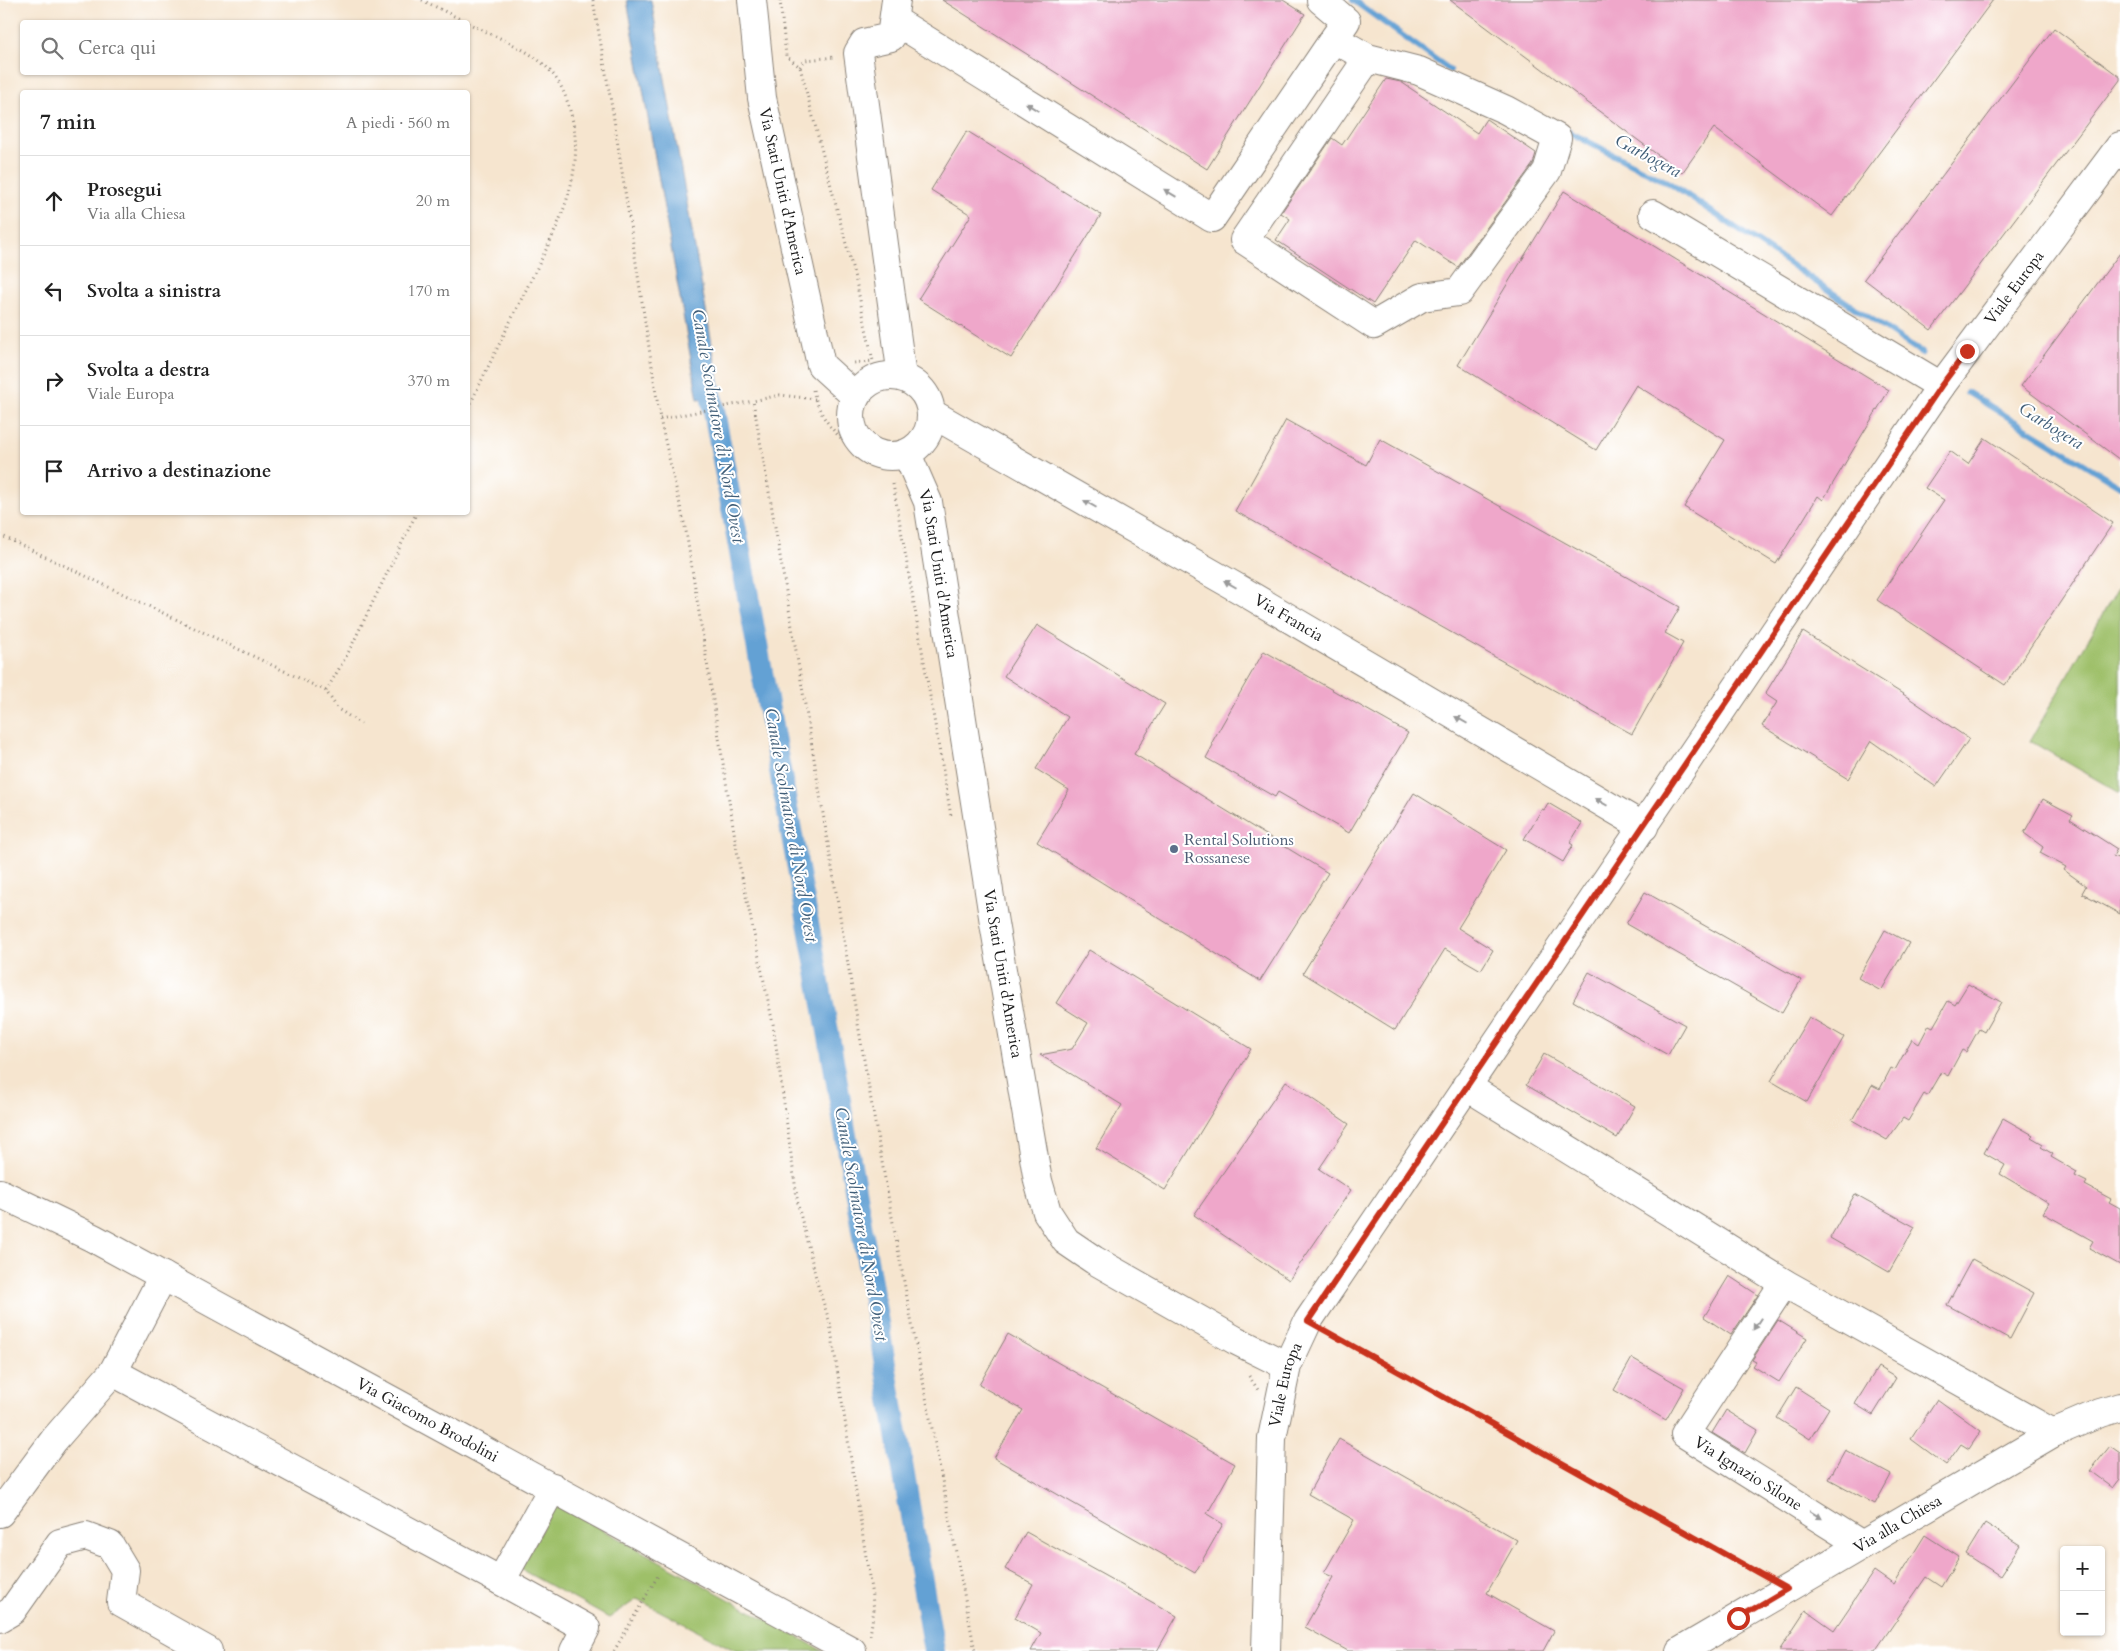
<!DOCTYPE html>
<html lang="it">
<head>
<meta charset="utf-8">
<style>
  :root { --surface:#fff; --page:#f6f6f6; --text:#222; --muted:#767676; --line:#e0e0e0 }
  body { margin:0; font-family:Cardo,serif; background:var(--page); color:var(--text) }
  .controls { position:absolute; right:15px; bottom:15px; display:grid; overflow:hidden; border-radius:5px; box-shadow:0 1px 4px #0004 }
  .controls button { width:45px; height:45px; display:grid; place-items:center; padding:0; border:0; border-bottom:1px solid var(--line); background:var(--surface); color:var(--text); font:25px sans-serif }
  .stop { position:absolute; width:15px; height:15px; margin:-11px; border:4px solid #c8321e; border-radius:50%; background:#fff }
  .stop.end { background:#c8321e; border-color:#fff; box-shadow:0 1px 5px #0008 }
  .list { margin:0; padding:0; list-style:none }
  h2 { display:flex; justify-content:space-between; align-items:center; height:65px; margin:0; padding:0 20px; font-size:21px }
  h2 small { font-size:16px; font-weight:400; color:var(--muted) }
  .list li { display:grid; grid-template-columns:32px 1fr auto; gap:15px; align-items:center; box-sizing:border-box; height:90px; padding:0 20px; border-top:1px solid var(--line) }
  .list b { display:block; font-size:19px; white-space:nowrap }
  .list p { margin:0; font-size:16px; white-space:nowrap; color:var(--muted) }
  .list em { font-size:16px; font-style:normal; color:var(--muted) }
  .icon { flex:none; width:28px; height:28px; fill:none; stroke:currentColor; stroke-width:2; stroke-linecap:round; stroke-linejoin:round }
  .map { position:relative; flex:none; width:2120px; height:1651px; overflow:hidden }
  .search { position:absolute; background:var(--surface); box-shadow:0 1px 4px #0004; left:20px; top:20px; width:450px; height:55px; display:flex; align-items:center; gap:12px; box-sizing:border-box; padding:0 18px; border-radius:5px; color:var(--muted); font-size:19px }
  .panel { position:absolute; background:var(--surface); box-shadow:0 1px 4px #0004; left:20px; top:90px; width:450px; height:425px; border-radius:5px }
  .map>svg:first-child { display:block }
  .green { fill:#9ec069; stroke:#5d6e42 }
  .water { fill:#63a1d4; stroke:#405e78 }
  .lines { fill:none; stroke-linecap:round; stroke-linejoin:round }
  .stream { stroke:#63a1d4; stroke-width:6 }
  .canal { stroke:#63a1d4; stroke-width:22 }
  .building { fill:#efa7ca }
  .minor-casing { stroke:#898076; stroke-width:30 }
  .path { stroke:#898076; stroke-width:3; stroke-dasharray:1 4; stroke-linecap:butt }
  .minor { stroke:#fff; stroke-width:28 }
  .oneway { fill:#999 }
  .route { stroke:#c8321e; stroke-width:6 }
  .service-dot { fill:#5c6f8a; stroke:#fff; stroke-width:2 }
  .labels { text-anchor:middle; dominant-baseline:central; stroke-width:4; stroke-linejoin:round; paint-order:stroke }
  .street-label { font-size:16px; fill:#1c1c1c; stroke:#fff }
  .service-label { font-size:16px; fill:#4e5e75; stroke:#fff; text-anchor:start }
  .water-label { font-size:18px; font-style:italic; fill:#405e78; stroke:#fff }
</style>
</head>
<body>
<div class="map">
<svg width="2120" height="1651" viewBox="0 0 2120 1651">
  <rect width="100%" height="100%" fill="#fff"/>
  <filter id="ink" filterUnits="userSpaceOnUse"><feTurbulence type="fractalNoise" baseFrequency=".02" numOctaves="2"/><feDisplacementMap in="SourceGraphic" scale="10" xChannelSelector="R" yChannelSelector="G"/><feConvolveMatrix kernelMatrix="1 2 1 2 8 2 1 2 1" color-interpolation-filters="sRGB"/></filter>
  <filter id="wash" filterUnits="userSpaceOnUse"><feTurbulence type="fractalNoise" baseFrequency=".0096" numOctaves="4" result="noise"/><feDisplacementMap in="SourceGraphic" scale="20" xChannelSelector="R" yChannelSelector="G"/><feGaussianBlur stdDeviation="1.12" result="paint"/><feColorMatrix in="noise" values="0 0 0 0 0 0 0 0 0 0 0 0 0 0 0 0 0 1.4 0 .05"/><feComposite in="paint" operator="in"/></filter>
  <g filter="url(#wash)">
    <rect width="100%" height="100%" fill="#f6e5cf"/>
    <path class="green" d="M 2120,584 L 2120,793 L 2030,741 Z
      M 558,1507 L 565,1509 L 823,1651 L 736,1651 L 637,1599 L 609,1618 L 520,1569 L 552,1510 Z"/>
    <path class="water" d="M 627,0 L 651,0 L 721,395 L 698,399 Z"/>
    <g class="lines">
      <path class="stream" d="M 1353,0 L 1450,70
        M 1563,129 L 1669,183 L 1922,353
        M 1967,392 L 2120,486"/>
      <path class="canal" d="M 706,367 L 831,1048 L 934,1651"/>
    </g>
    <g id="blocks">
      <path class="building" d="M 942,0 L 1283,0 L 1305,14 L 1207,169 Z
        M 1450,0 L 1993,0 L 1832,216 L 1714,128 L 1682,173 Z
        M 2054,28 L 2120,77 L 2120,80 L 1931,330 L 1864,279 Z
        M 1386,79 L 1401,82 L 1477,133 L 1486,119 L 1536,153 L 1533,164 L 1458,267 L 1416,240 L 1373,304 L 1276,240 L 1290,219 L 1281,213 L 1332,138 L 1342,145 Z
        M 967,131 L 1101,215 L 1011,358 L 918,299 L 971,215 L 931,190 Z
        M 1564,191 L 1889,390 L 1823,500 L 1818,496 L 1776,564 L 1684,507 L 1725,440 L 1636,385 L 1596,450 L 1458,365 Z
        M 2120,253 L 2120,460 L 2021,386 Z
        M 1286,420 L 1366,465 L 1380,439 L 1680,607 L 1665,633 L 1683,643 L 1632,734 L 1235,511 Z
        M 1985,438 L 2113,523 L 2005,685 L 1877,600 L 1944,500 L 1925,488 L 1950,451 L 1968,464 Z
        M 1037,625 L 1165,704 L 1134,754 L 1328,873 L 1260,981 L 1037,842 L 1069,790 L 1036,769 L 1068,717 L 1004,676 Z
        M 1803,632 L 1906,696 L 1969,739 L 1936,787 L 1871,741 L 1848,779 L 1762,726 L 1777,702 L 1765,694 Z
        M 1264,651 L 1408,733 L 1349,833 L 1278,792 L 1275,797 L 1206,758 L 1213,745 L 1211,744 Z
        M 1414,793 L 1506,850 L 1458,928 L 1493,950 L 1481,970 L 1445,949 L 1395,1030 L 1303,973 Z
        M 2043,799 L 2073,815 L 2070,819 L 2117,849 L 2113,856 L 2120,859 L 2120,914 L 2082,893 L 2086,886 L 2064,870 L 2066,867 L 2040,853 L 2043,847 L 2024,833 Z
        M 1548,803 L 1582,823 L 1570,843 L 1573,845 L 1563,862 L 1524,839 L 1542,809 L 1544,810 Z
        M 1645,892 L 1801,980 L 1782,1013 L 1626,924 Z
        M 1885,930 L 1909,943 L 1881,991 L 1858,978 Z
        M 1089,950 L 1251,1049 L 1165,1190 L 1096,1148 L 1122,1105 L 1040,1055 L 1072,1049 L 1088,1023 L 1056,1003 Z
        M 1589,972 L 1685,1025 L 1668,1055 L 1573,1001 Z
        M 1968,984 L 2001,1002 L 1984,1032 L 1979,1029 L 1966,1052 L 1962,1050 L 1948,1076 L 1941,1072 L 1927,1096 L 1924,1094 L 1908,1121 L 1903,1118 L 1887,1140 L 1852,1120 L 1872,1085 L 1880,1089 L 1891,1068 L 1895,1070 L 1912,1039 L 1919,1044 L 1929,1025 L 1933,1027 L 1948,1001 L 1955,1005 Z
        M 1809,1017 L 1844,1037 L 1807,1102 L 1771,1081 Z
        M 1544,1054 L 1635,1106 L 1617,1138 L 1526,1085 Z
        M 1286,1081 L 1349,1124 L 1319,1169 L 1351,1190 L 1289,1280 L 1194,1215 Z
        M 2003,1118 L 2033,1135 L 2031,1137 L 2043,1144 L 2041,1147 L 2053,1154 L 2051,1157 L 2077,1172 L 2075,1176 L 2087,1182 L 2085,1185 L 2111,1199 L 2109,1202 L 2120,1208 L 2120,1265 L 2089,1248 L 2093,1241 L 2043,1213 L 2049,1203 L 2000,1174 L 2005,1165 L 1984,1153 Z
        M 1855,1194 L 1915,1227 L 1889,1272 L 1830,1238 Z
        M 1972,1259 L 2034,1293 L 2010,1339 L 1947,1305 Z
        M 1729,1276 L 1758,1295 L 1731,1335 L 1704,1317 Z
        M 1778,1320 L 1807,1338 L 1779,1382 L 1753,1366 L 1756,1362 L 1752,1360 Z
        M 1008,1334 L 1235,1464 L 1207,1514 L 1223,1524 L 1195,1573 L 994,1458 L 1023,1410 L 979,1385 Z
        M 1632,1358 L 1684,1388 L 1666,1420 L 1614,1390 Z
        M 1878,1367 L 1896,1378 L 1873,1415 L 1855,1404 Z
        M 1796,1387 L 1829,1408 L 1810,1439 L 1777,1418 Z
        M 1937,1399 L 1981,1431 L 1969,1449 L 1961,1444 L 1946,1465 L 1911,1439 Z
        M 1726,1410 L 1758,1430 L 1745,1453 L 1712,1433 Z
        M 1339,1439 L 1517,1540 L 1487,1593 L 1554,1631 L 1543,1651 L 1348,1651 L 1305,1627 L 1333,1577 L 1324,1573 L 1354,1520 L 1308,1494 Z
        M 2110,1446 L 2120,1453 L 2120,1479 L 2113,1488 L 2090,1471 Z
        M 1845,1450 L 1891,1475 L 1875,1504 L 1829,1479 Z
        M 1985,1523 L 2020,1545 L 2000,1576 L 1966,1554 Z
        M 1026,1532 L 1177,1616 L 1157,1651 L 1031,1651 L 1041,1633 L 1015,1618 L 1033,1584 L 1005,1569 Z
        M 1925,1535 L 1959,1557 L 1941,1587 L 1926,1577 L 1875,1651 L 1779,1651 L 1806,1610 L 1834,1630 L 1874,1571 L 1894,1585 Z"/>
    </g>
  </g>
  <g filter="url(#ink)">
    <use href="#blocks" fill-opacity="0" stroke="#898076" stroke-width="1"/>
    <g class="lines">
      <g class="minor-casing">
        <g id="minor">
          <path id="s1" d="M 752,0 L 762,98 L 821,365 L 855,396"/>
          <path d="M 896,0 L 891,37 L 864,43 L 858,53 L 902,377"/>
          <path d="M 894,20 L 1212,218 L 1346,21 L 1321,0"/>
          <path d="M 1334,39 L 1368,58 L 1244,240 L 1374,325 L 1422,297 L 1459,292 L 1547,171 L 1557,138 L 1506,110 L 1419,71 L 1368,58"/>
          <path d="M 1653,214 L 1941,386"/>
          <circle cx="891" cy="416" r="40"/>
          <path id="s2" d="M 931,413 L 1241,590 L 1644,827"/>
          <path id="s3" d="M 907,454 L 928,502 L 994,923 L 1038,1181 L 1047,1212 L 1066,1241 L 1094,1260 L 1235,1340 L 1287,1366"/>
          <path d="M 1466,1086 L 1784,1283 L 2053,1433"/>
          <path id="s4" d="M 0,1193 L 93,1238 L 852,1651"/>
          <path id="s5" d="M 1784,1283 L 1685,1434 L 1862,1545"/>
          <path d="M 113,1372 L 501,1581"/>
          <path d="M 553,1487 L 501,1581 L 586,1628 L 574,1651"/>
          <path d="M 0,1513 L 54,1440 L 113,1372 L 163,1276"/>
          <path d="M 0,1618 L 12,1611 L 60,1543 L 86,1536 L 110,1545 L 125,1570 L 121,1602 L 208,1651"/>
          <path id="s6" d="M 1266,1651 L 1272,1438 L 1287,1366 L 1308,1321 L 1941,386 L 2120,146"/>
          <path id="s7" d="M 1681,1651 L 2053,1433 L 2100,1413 L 2120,1407"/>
        </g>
      </g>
      <path class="path" d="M 422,0 L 466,22
        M 593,0 L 613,113 L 660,419 L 686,531 L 739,863 L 773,1024 L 798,1205 L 818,1286 L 830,1323 L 874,1609 L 870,1636
        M 780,0 L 786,56 L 800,67 L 857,286 L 873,361 L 854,363
        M 468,23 C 495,37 532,49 552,73 C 562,85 567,99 571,114 C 589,179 550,240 523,296 C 504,334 486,371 468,409
        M 800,67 L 805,60 L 836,57
        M 813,390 C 822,430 853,451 886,468
        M 815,399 L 780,395 L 753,401 C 790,608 823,816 858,1024 C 893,1234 935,1442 975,1651
        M 660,419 L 753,401
        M 893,484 L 951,816
        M 0,535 L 326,691 L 338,709 L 361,724
        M 326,691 L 347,655 L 417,512
        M 1330,1333 L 1763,1575
        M 1249,1376 L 1258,1390
        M 614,1651 L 659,1574"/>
      <use href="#minor" class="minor"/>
    </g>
    <defs><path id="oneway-solid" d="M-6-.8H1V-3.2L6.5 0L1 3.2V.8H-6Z" transform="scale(1.25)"/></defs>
    <g class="oneway">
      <use href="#oneway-solid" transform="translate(1032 107) rotate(-148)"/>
      <use href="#oneway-solid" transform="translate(1170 193) rotate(-149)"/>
      <use href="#oneway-solid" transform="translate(1090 504) rotate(-150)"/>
      <use href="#oneway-solid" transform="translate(1230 584) rotate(-150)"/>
      <use href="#oneway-solid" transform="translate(1461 720) rotate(-150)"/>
      <use href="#oneway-solid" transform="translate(1601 802) rotate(-150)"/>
      <use href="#oneway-solid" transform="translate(1757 1324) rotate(123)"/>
      <use href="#oneway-solid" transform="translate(1816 1515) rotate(32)"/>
    </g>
  </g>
  <g class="lines" filter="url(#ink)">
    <path class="route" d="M 1738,1618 L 1787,1589 L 1308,1321 L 1941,386 L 1967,351"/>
  </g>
  <circle class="service-dot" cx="1174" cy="849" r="5"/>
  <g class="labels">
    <g class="street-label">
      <text stroke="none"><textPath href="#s1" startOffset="194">Via Stati Uniti d'America</textPath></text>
      <text stroke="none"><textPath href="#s6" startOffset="1588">Viale Europa</textPath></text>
      <text stroke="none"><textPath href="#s3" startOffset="125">Via Stati Uniti d'America</textPath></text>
      <text stroke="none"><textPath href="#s2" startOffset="412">Via Francia</textPath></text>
      <text stroke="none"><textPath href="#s3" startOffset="530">Via Stati Uniti d'America</textPath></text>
      <text stroke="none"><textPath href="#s6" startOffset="268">Viale Europa</textPath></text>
      <text stroke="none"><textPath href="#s4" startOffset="484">Via Giacomo Brodolini</textPath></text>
      <text stroke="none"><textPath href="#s5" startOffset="255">Via Ignazio Silone</textPath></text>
      <text stroke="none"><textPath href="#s7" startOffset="251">Via alla Chiesa</textPath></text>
    </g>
    <g class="service-label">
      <text x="1184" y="840">Rental Solutions<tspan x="1184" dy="18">Rossanese</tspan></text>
    </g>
    <g class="water-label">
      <text transform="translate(1648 156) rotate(28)">Garbogera</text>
      <text transform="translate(718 426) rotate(80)">Canale Scolmatore di Nord Ovest</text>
      <text transform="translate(2051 426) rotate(32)">Garbogera</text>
      <text transform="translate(791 825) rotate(80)">Canale Scolmatore di Nord Ovest</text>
      <text transform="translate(861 1224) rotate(80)">Canale Scolmatore di Nord Ovest</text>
    </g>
  </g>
</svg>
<div class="controls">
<button>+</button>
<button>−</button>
</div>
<div class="stop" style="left:1738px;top:1618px"></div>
<div class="stop end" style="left:1967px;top:351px"></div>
<div class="search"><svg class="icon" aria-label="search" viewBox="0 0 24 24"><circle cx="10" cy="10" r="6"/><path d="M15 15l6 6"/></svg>Cerca qui</div>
<section class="panel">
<h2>7 min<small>A piedi · 560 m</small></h2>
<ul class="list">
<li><svg class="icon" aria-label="ahead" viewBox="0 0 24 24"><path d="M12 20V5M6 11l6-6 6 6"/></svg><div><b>Prosegui</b><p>Via alla Chiesa</p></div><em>20 m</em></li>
<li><svg class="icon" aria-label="left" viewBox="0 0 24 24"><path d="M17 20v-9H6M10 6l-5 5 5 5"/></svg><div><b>Svolta a sinistra</b></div><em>170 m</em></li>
<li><svg class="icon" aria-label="right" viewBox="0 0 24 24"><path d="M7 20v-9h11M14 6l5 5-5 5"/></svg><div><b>Svolta a destra</b><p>Viale Europa</p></div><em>370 m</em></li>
<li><svg class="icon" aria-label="arrive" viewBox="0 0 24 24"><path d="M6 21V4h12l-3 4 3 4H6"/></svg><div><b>Arrivo a destinazione</b></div></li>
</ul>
</section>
</div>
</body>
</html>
